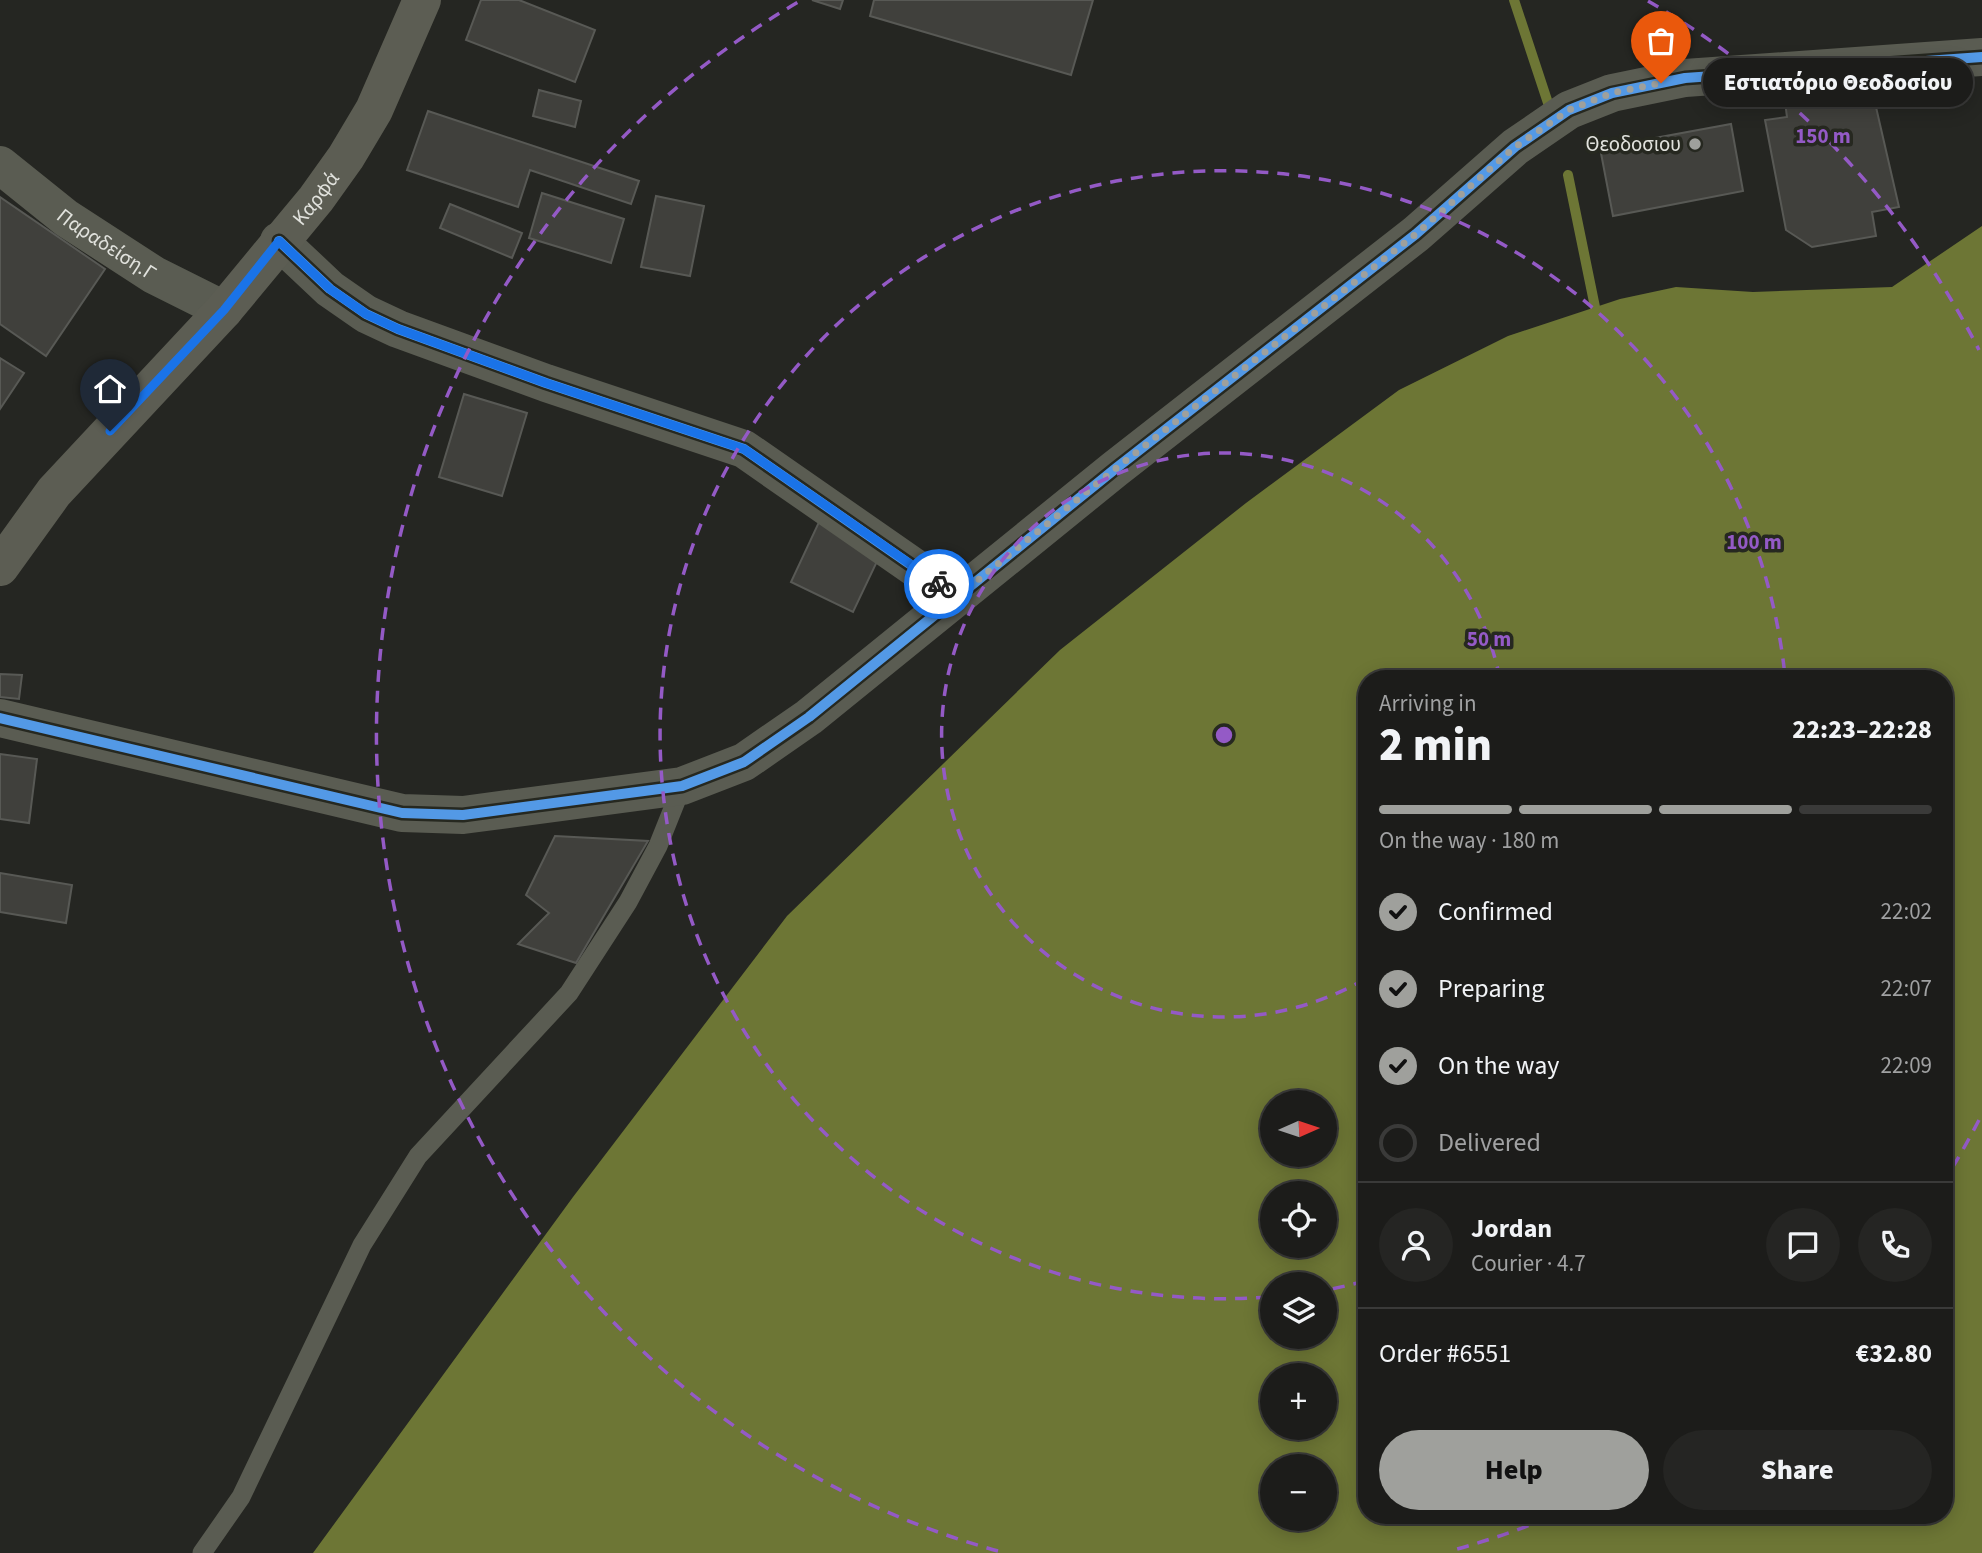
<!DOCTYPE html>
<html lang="en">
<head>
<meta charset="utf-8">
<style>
	:root { --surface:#1c1c1a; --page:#252523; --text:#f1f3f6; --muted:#a0a1a2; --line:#3a3a39; --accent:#9fa09c }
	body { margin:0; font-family:"Source Sans 3",sans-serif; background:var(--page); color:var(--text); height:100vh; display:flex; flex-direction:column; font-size:26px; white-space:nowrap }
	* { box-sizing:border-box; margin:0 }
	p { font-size:23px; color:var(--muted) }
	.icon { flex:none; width:38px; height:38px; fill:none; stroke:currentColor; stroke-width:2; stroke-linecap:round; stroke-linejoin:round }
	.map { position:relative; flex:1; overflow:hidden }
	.details { position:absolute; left:1358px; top:670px; width:595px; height:854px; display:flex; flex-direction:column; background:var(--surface); border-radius:28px; box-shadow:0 4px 18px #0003,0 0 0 2px var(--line) }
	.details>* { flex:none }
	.needle { width:46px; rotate:87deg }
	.controls { position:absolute; left:1260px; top:1090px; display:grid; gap:14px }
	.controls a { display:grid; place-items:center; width:77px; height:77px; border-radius:50%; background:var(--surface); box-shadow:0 4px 18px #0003,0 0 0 2px var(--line); font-size:35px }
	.pin { position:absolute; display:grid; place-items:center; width:60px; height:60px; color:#fff; margin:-72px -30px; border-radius:50% 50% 50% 0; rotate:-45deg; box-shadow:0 0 7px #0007 }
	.pin .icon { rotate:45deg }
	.courier { position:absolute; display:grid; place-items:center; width:70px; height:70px; margin:-35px; border:5px solid #1a73e8; border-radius:50%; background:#fff; color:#222; box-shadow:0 2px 9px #0007 }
	.bubble { position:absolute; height:49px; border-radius:24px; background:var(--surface); box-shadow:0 4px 18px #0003,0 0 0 2px var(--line); font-size:23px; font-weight:800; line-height:49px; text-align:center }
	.headline em { font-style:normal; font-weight:800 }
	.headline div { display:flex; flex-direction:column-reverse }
	.headline { display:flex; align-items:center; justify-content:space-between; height:119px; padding:0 21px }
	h1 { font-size:46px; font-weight:800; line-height:52px }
	.bar { display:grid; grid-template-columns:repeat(4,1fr); gap:10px 7px; align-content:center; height:84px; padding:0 21px }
	.bar i { height:9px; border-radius:5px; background:var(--line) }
	.bar .current { background:var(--accent) }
	.bar p { grid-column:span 4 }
	.line { display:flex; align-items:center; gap:18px; padding:0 21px; border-top:2px solid var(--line) }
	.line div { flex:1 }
	.round { display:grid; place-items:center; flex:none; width:74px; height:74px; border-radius:37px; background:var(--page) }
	ol { padding:0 21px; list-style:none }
	li { display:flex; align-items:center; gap:21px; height:77px }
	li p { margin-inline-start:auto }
	li .icon { padding:7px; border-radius:50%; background:var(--accent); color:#111; stroke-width:4 }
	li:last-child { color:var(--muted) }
	li i { width:38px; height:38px; border:4px solid var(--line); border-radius:50% }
	.cta { display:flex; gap:14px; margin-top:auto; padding:14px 21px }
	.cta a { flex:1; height:80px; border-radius:42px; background:var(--accent); color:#111; font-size:28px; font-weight:800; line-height:80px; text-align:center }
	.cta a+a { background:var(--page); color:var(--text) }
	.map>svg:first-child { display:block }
	.water { fill:#6d7635; fill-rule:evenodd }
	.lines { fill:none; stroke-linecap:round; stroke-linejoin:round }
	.stream { stroke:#6d7635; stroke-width:10 }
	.building { fill:#40403c; stroke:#585955; stroke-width:2 }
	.service { stroke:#5a5c52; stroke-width:19 }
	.minor { stroke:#5a5c52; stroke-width:38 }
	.secondary { stroke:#5c5d53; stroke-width:38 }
	.cycleway-casing { stroke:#262820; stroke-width:15 }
	.cycleway { stroke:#5399e6; stroke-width:10 }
	.done { stroke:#9fa09c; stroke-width:7; stroke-dasharray:0 12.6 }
	.route { stroke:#1a73e8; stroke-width:9 }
	.ring { fill:none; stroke:#945ac6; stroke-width:3.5; stroke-dasharray:12 9 }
	.poi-dot { fill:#9fa09c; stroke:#262820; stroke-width:2.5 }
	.labels { text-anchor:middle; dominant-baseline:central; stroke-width:7; stroke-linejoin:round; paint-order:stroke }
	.poi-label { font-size:21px; fill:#e1e2dd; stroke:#262820; text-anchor:end }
	.street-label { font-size:21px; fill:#e1e2dd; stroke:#262820 }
	.centre { fill:#945ac6; stroke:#262820; stroke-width:3.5 }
	.ring-label { font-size:21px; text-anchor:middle; font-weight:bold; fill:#945ac6; stroke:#262820; stroke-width:7; stroke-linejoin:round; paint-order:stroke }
</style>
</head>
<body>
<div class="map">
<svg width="1982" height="1553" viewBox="0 0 1982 1553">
	<rect width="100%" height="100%" fill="#252622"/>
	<!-- water -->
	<path class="water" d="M1982 226V1553H313L573 1197 787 916 1060 650 1246 503 1399 390 1508 336 1620 299 1676 287 1753 292 1892 287ZM1367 679H1944V1516H1367ZM1272 1102H1325V1155H1272ZM1272 1194H1325V1246H1272ZM1272 1284H1325V1337H1272ZM1272 1376H1325V1428H1272ZM1272 1466H1325V1519H1272Z"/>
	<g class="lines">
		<!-- stream -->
		<g class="stream">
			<path d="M1514 0 1548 103"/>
			<path d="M1568 175 1595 307"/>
		</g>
	</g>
	<!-- building -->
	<g class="building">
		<path d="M481 0H519L595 30 575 82 466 40Z"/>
		<path d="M812 0H843L840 9Z"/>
		<path d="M874 0H1093L1071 75 870 16Z"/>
		<path d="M539 90 581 101 575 127 533 116Z"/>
		<path d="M1873 94 1899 207 1872 212 1876 236 1812 247 1786 230 1765 120 1787 117 1785 102Z"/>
		<path d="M428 111 639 181 631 204 530 170 518 207 407 170Z"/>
		<path d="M1731 124 1743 191 1613 216 1600 148Z"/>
		<path d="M542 193 624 219 611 263 529 238Z"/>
		<path d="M656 196 704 206 690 276 641 267Z"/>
		<path d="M0 197 105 269 46 356 0 324Z"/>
		<path d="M450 204 522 233 512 258 440 228Z"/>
		<path d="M0 358 24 373 0 409Z"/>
		<path d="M464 394 527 413 502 496 439 477Z"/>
		<path d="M819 522 881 553 853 612 791 582Z"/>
		<path d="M0 674 22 675 19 699 0 697Z"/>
		<path d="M0 754 37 759 29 823 0 819Z"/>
		<path d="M555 836 648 841 576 963 518 944 549 913 526 895Z"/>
		<path d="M0 873 72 885 66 923 0 912Z"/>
	</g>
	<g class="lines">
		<!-- service -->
		<path class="service" d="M202 1553 241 1497 362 1245 418 1156 569 993 628 902 658 846 682 786"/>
		<!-- minor -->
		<g class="minor">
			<path id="s1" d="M0 165 66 218 154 275 224 310"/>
			<path d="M279 241 330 289 366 314 398 329 546 383 744 449 957 597 1115 469 1416 234 1515 147 1569 110 1612 93 1685 78 1982 57"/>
			<path d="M0 718 402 813 463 815 682 786 744 762 809 717 957 597"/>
		</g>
		<!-- secondary -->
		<path class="secondary" id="s2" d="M0 567 54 492 224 310 316 199 346 157 374 110 422 0"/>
		<!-- cycleway casing -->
		<g class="cycleway-casing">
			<g id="cycleway">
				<path d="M279 241 330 289 366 314 398 329 546 383 744 449 957 597 1115 469 1416 234 1515 147 1569 110 1612 93 1685 78 1982 57"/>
				<path d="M0 718 402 813 463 815 682 786 744 762 809 717 957 597"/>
			</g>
		</g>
		<!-- cycleway -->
		<use href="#cycleway" class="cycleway"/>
	</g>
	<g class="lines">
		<!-- done -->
		<path class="done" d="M939 584 957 597 1115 469 1416 234 1515 147 1569 110 1612 93 1661 83"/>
		<!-- route -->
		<path class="route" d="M110 431 224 310 279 241 330 289 366 314 398 329 546 383 744 449 939 584"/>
	</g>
	<!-- distance rings -->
	<g class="ring">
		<path d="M1365 979A282 282 0 1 1 1500 679"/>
		<path d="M1365 1281A564 564 0 0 1 1327 1290M1268 1297A564 564 0 1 1 1785 676"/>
		<path d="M1979 1120A847 847 0 0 1 1946 1178M1548 1518A847 847 0 0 1 1450 1551M998 1551A847 847 0 0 1 800 1M1648 1A847 847 0 0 1 1979 350"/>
	</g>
	<!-- markers -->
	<circle class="poi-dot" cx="1695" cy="144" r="7"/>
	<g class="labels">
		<!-- poi labels -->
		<g class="poi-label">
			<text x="1681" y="144">Θεοδοσιου</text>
		</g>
		<!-- street labels -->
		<g class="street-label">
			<text stroke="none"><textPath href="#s2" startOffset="486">Καρφά</textPath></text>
			<text stroke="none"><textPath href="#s1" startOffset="133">Παραδείση.Γ</textPath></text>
		</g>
	</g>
	<circle cx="1224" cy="735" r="10" class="centre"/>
	<g class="ring-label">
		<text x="1823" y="143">150 m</text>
		<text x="1754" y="549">100 m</text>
		<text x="1489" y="646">50 m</text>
	</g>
</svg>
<div class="controls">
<a><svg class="needle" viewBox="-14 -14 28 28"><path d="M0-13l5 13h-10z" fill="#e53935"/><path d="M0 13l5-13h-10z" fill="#a0a1a2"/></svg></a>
<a><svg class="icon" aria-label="locate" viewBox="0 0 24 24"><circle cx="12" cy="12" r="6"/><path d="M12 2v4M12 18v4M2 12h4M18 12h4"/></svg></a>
<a><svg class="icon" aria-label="layers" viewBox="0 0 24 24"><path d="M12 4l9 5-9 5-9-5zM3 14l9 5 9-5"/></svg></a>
<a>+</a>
<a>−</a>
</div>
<div class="pin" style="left:1661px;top:83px;background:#ea580c"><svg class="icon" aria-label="bag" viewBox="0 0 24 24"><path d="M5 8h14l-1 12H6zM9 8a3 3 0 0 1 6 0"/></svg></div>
<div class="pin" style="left:110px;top:431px;background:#1f2937"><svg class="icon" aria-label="home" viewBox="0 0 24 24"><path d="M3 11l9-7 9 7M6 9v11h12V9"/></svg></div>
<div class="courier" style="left:939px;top:584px"><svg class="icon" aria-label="bike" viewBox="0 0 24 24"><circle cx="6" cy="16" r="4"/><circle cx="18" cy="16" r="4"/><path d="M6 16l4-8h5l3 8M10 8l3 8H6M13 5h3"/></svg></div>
<div class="bubble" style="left:1703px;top:58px;width:270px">Εστιατόριο Θεοδοσίου</div>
<section class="details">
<div class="headline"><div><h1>2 min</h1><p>Arriving in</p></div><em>22:23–22:28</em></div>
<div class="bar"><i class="current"></i><i class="current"></i><i class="current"></i><i></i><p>On the way · 180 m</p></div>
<ol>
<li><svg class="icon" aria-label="check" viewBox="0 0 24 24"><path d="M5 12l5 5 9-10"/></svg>Confirmed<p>22:02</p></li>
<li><svg class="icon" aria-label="check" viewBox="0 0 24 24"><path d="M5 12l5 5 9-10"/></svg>Preparing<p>22:07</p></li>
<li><svg class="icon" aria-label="check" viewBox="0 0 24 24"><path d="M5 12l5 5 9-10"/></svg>On the way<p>22:09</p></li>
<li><i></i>Delivered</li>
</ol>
<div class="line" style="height:126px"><a class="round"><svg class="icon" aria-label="person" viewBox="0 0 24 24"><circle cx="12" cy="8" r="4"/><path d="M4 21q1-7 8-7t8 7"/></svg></a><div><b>Jordan</b><p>Courier · 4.7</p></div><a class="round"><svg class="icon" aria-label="chat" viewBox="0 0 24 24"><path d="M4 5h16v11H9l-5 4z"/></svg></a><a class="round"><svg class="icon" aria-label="phone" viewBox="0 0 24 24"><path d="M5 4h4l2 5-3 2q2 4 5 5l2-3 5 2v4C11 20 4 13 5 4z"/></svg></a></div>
<div class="line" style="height:91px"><div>Order #6551</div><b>€32.80</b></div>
<div class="cta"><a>Help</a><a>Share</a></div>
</section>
</div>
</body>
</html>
